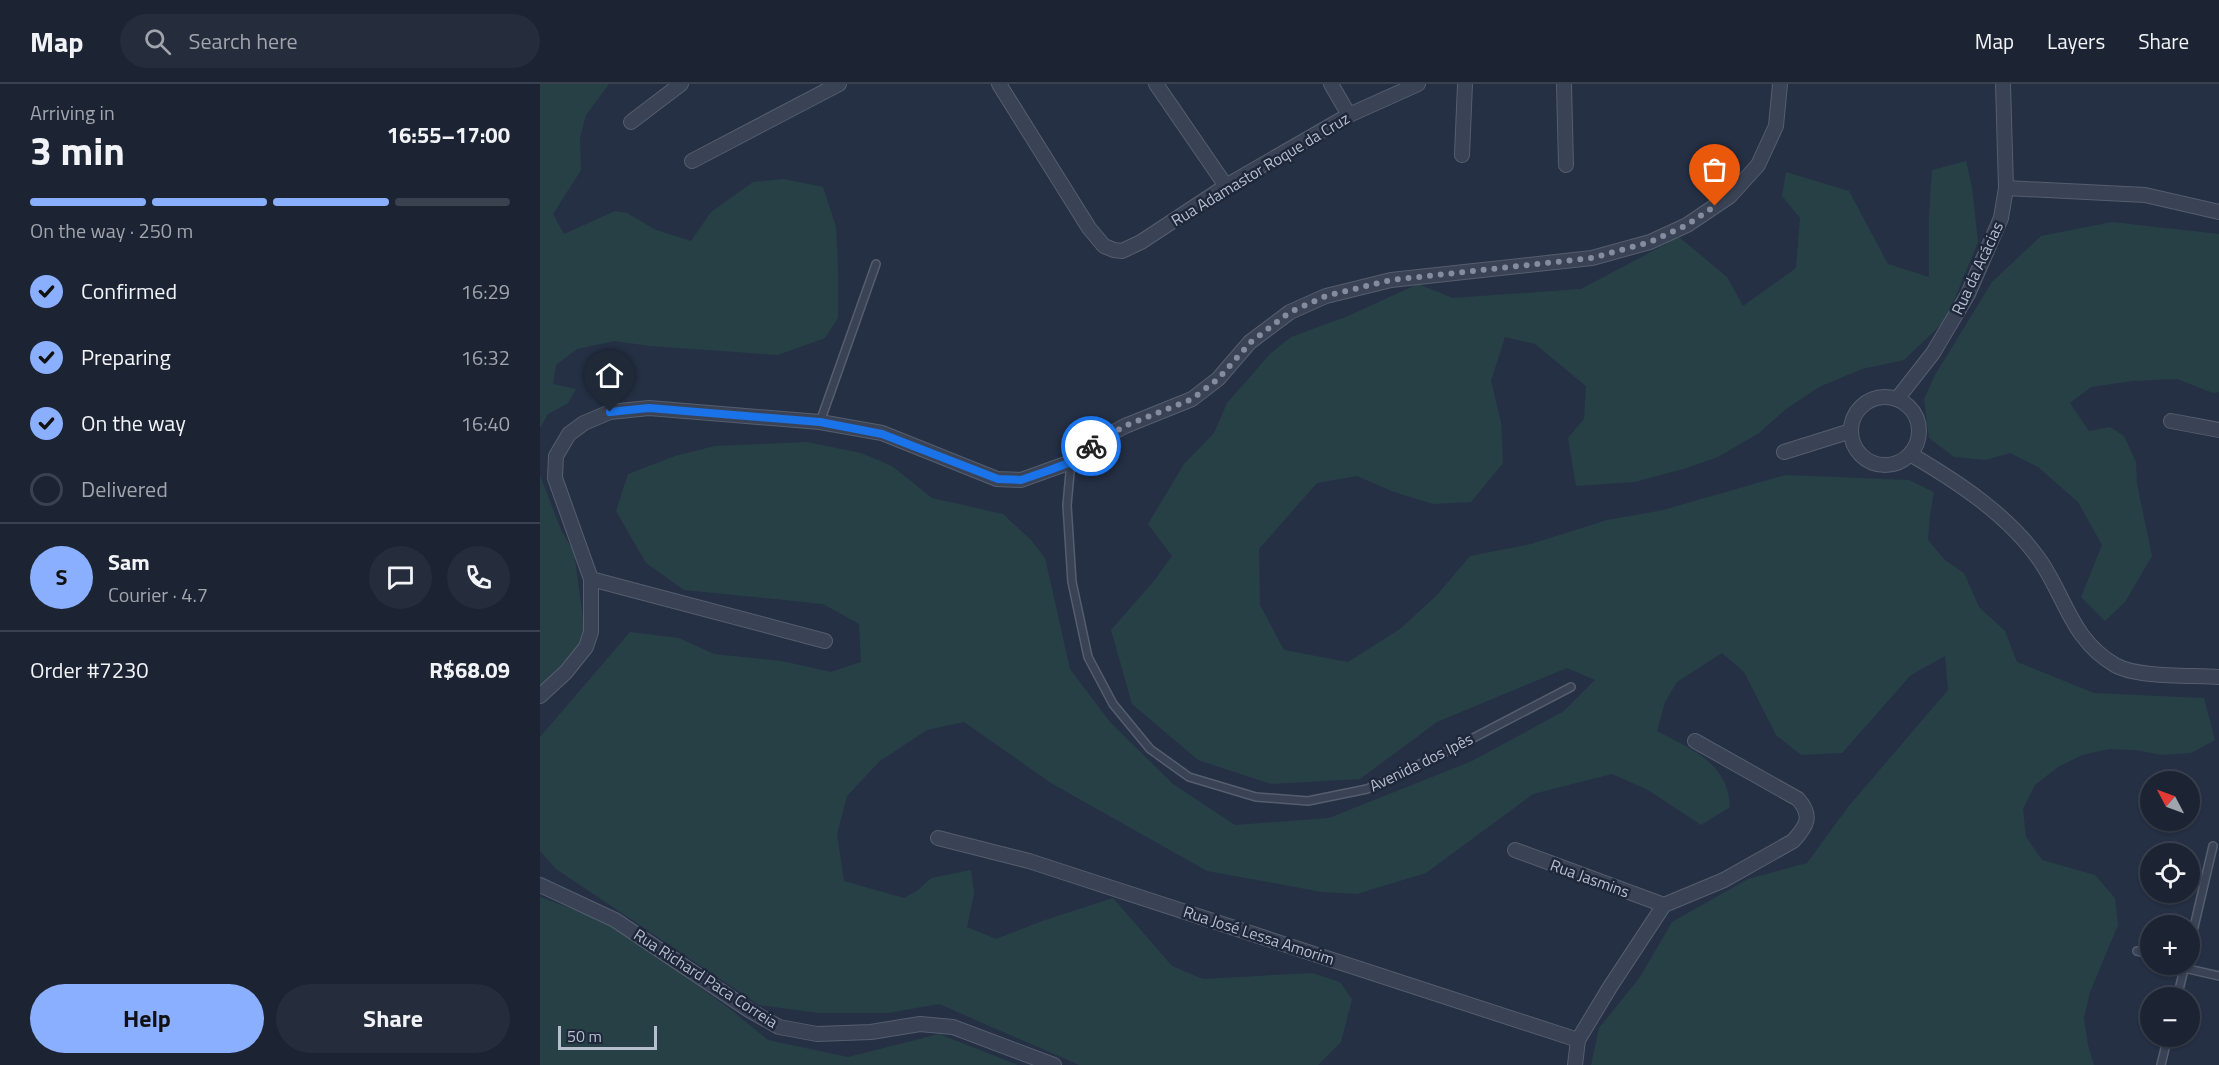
<!DOCTYPE html>
<html lang="en">
<head>
<meta charset="utf-8">
<style>
	:root { --surface:#1c2434; --page:#252c3c; --text:#f1f3f6; --muted:#a0a4ac; --line:#3a414f; --accent:#8bafff }
	body { margin:0; font-family:"Titillium Web",sans-serif; background:var(--page); color:var(--text); height:100vh; display:flex; flex-direction:column; font-size:22px; white-space:nowrap }
	* { box-sizing:border-box; margin:0 }
	p { font-size:20px; color:var(--muted) }
	.icon { flex:none; width:33px; height:33px; fill:none; stroke:currentColor; stroke-width:2; stroke-linecap:round; stroke-linejoin:round }
	.map { position:relative; flex:1; overflow:hidden }
	.panel { display:flex; flex-direction:column; background:var(--surface); width:540px }
	.panel>* { flex:none }
	.needle { width:39px; rotate:311deg }
	.controls { position:absolute; left:1600px; top:687px; display:grid; gap:12px }
	.controls a { display:grid; place-items:center; width:60px; height:60px; border-radius:50%; background:var(--surface); box-shadow:0 2px 4px #0004,0 0 0 2px var(--line); font-size:30px }
	.scale { position:absolute; left:18px; bottom:15px; width:99px; box-sizing:border-box; padding-left:6px; border:3px solid #b7bece; border-top:0; font-size:16px; line-height:21px; white-space:nowrap; color:#b7bece; -webkit-text-stroke:4px #1e283a; paint-order:stroke }
	.pin { position:absolute; display:grid; place-items:center; width:51px; height:51px; color:#fff; margin:-62px -26px; border-radius:50% 50% 50% 0; rotate:-45deg; box-shadow:0 0 6px #0007 }
	.pin .icon { rotate:45deg }
	.courier { position:absolute; display:grid; place-items:center; width:60px; height:60px; margin:-30px; border:4px solid #1a73e8; border-radius:50%; background:#fff; color:#222; box-shadow:0 2px 8px #0007 }
	.summary em { font-style:normal; font-weight:700 }
	.summary div { display:flex; flex-direction:column-reverse }
	.summary { display:flex; align-items:center; justify-content:space-between; height:102px; padding:0 30px }
	h1 { font-size:39px; font-weight:700; line-height:45px }
	.bar { display:grid; grid-template-columns:repeat(4,1fr); gap:9px 6px; align-content:center; height:72px; padding:0 30px }
	.bar i { height:8px; border-radius:4px; background:var(--line) }
	.bar .on { background:var(--accent) }
	.bar p { grid-column:span 4 }
	.line { display:flex; align-items:center; gap:15px; padding:0 30px; border-top:2px solid var(--line) }
	.line div { flex:1 }
	.round { display:grid; place-items:center; flex:none; width:63px; height:63px; border-radius:32px; background:var(--page) }
	ol { padding:0 30px; list-style:none }
	li { display:flex; align-items:center; gap:18px; height:66px }
	li p { margin-inline-start:auto }
	li .icon { padding:6px; border-radius:50%; background:var(--accent); color:#111; stroke-width:4 }
	li:last-child { color:var(--muted) }
	li i { width:33px; height:33px; border:3px solid var(--line); border-radius:50% }
	.button { display:flex; gap:12px; margin-top:auto; padding:12px 30px }
	.button a { flex:1; height:69px; border-radius:36px; background:var(--accent); color:#111; font-size:24px; font-weight:700; line-height:69px; text-align:center }
	.button a+a { background:var(--page); color:var(--text) }
	header { display:flex; align-items:center; gap:36px; box-sizing:border-box; height:84px; padding:0 30px; background:var(--surface); border-bottom:2px solid var(--line) }
	header strong { font-size:28px }
	nav { display:flex; gap:33px; margin-inline-start:auto; font-size:21px }
	.search { width:420px; height:54px; background:var(--page); display:flex; align-items:center; gap:15px; box-sizing:border-box; padding:0 21px; border-radius:33px; color:var(--muted); font-size:22px }
	main { display:flex; flex:1; min-height:0 }
	.map>svg:first-child { display:block }
	.green { fill:#274046 }
	.lines { fill:none; stroke-linecap:round; stroke-linejoin:round }
	.lane-casing { stroke:#555e6f; stroke-width:10 }
	.street-casing { stroke:#555e6f; stroke-width:16 }
	.lane { stroke:#3a4355; stroke-width:7 }
	.street { stroke:#3a4355; stroke-width:14 }
	.done { stroke:#848c9e; stroke-width:6; stroke-dasharray:0 10.8 }
	.route { stroke:#1a73e8; stroke-width:8 }
	.labels { text-anchor:middle; dominant-baseline:central; stroke-width:5; stroke-linejoin:round; paint-order:stroke }
	.street-label { font-size:16px; fill:#b7bece; stroke:#1e283a }
</style>
</head>
<body>
<header>
<strong>Map</strong>
<div class="search"><svg class="icon" aria-label="search" viewBox="0 0 24 24"><circle cx="10" cy="10" r="6"/><path d="M15 15l6 6"/></svg>Search here</div>
<nav><a>Map</a><a>Layers</a><a>Share</a></nav>
</header>
<main>
<section class="panel">
<div class="summary"><div><h1>3 min</h1><p>Arriving in</p></div><em>16:55–17:00</em></div>
<div class="bar"><i class="on"></i><i class="on"></i><i class="on"></i><i></i><p>On the way · 250 m</p></div>
<ol>
<li><svg class="icon" aria-label="check" viewBox="0 0 24 24"><path d="M5 12l5 5 9-10"/></svg>Confirmed<p>16:29</p></li>
<li><svg class="icon" aria-label="check" viewBox="0 0 24 24"><path d="M5 12l5 5 9-10"/></svg>Preparing<p>16:32</p></li>
<li><svg class="icon" aria-label="check" viewBox="0 0 24 24"><path d="M5 12l5 5 9-10"/></svg>On the way<p>16:40</p></li>
<li><i></i>Delivered</li>
</ol>
<div class="line" style="height:108px"><b class="round" style="background:var(--accent);color:#111">S</b><div><b>Sam</b><p>Courier · 4.7</p></div><a class="round"><svg class="icon" aria-label="chat" viewBox="0 0 24 24"><path d="M4 5h16v11H9l-5 4z"/></svg></a><a class="round"><svg class="icon" aria-label="phone" viewBox="0 0 24 24"><path d="M5 4h4l2 5-3 2q2 4 5 5l2-3 5 2v4C11 20 4 13 5 4z"/></svg></a></div>
<div class="line" style="height:78px"><div>Order #7230</div><b>R$68.09</b></div>
<div class="button"><a>Help</a><a>Share</a></div>
</section>
<div class="map">
<svg width="1679" height="981" viewBox="0 0 1679 981">
	<rect width="100%" height="100%" fill="#253045"/>
	<!-- green -->
	<g class="green">
		<path d="M0 0H69L46 31 40 54 41 86 13 130 24 150 75 127 87 129 116 146 151 157 171 128 213 98 244 95 283 103 296 143 298 183V234L285 254 238 271 110 262 74 257 37 265 16 281 13 300 36 305 28 319 8 330 0 344Z"/>
		<path d="M1426 77 1432 103 1438 158 1406 236 1364 276 1322 285 1279 303 1246 325 1219 349 1178 373 1143 385 1095 398 1036 402 1028 354 1044 335 1046 302 995 260 965 253 951 297 961 338 963 379 931 418 893 420 854 408 817 392 777 399 719 465 720 521 744 566 808 578 860 545 897 511 930 472 991 460 1067 436 1123 426 1245 391 1369 396 1394 408 1390 431 1388 456 1405 476 1424 489 1439 523 1465 547 1477 578 1554 609 1664 614 1675 656 1651 669 1622 671 1596 666 1569 665 1542 671 1518 683 1495 701 1483 725 1486 753 1502 776 1555 791 1575 814 1578 841 1550 908 1544 934 1548 961 1554 981H1051L1059 944 1100 893 1132 838 1208 795 1267 779 1308 723 1408 606 1405 572 1371 591 1302 669 1261 671 1236 651 1204 588 1182 569 1137 598 1125 618 1117 647C1152 666 1188 678 1190 723L1161 741 1108 706 1072 690 993 710 886 789 817 810 782 808 667 787 511 699 424 638 387 646 340 677 307 712 297 750 304 797 364 814 377 807 391 794 431 786 434 810 427 843 456 855 502 837 573 814 632 882 663 895 772 889 800 898 812 915 801 958 778 981H539L399 920 348 929H279L219 921 16 785 0 767V653L90 548 139 554 174 570 242 577 291 588 321 578 319 540 283 520 144 506 106 479 76 427 88 390 135 372 175 362 267 358 321 369 352 382 392 414 463 430 491 456 505 474 530 585 570 638 633 700 695 741 789 734 932 677 1024 627 1055 596 1027 584 897 638 820 695 731 700 658 676 592 620 571 546 614 497 632 472 608 440 644 380 674 349 687 319 731 269 751 253 808 232 878 200 913 214 1041 205 1139 153 1187 193 1203 222 1256 184 1260 134 1242 112 1246 88 1309 107 1348 180 1389 193V130L1392 86Z"/>
		<path d="M1572 138 1679 150V308L1673 309 1637 295 1592 297 1551 303 1530 319 1549 347 1570 343 1584 352 1596 378 1597 400 1612 472 1585 518 1565 537 1541 513 1562 461 1538 418 1498 383 1470 369 1446 376 1414 373 1389 354 1384 315 1395 291 1452 198 1501 152Z"/>
		<path d="M0 391 21 446 34 468 46 557 6 600 0 602Z"/>
		<path d="M0 813 70 839 190 925 228 956 308 973 399 950 478 981H0Z"/>
	</g>
	<g class="lines">
		<!-- lane casing -->
		<g class="lane-casing">
			<g id="lane">
				<path d="M280 338 336 180"/>
				<path d="M531 378 527 421 532 498 548 573 573 620 610 665 649 693 716 713 768 717 827 705 916 663 1031 603"/>
				<path d="M1650 860 1673 762"/>
				<path d="M1597 867 1611 870"/>
				<path d="M1644 884 1679 892"/>
				<path d="M1637 914 1645 881"/>
				<path d="M1621 981 1628 952"/>
			</g>
		</g>
		<!-- street casing -->
		<g class="street-casing">
			<g id="street">
				<path d="M459 0 549 144 564 162 574 166 582 167 601 158 686 102 809 31 878 0"/>
				<path d="M616 0 686 102"/>
				<path d="M791 0 809 31"/>
				<path d="M1024 0 1026 81"/>
				<path d="M91 38 141 0"/>
				<path d="M922 71 925 0"/>
				<path d="M152 77 299 0"/>
				<path d="M1466 104 1605 111 1679 128"/>
				<circle cx="1345" cy="347" r="34"/>
				<path d="M1357 315 1393 269 1428 210 1461 134 1466 104 1463 0"/>
				<path d="M1631 337 1679 346"/>
				<path d="M1244 368 1311 347"/>
				<path d="M1370 370C1418 398 1470 432 1501 478 1526 515 1532 556 1575 581 1597 594 1652 591 1679 593"/>
				<path d="M51 495 285 557"/>
				<path d="M0 612 26 588 46 563 51 548V495L15 394 16 372 29 350 44 339 70 328 109 324 280 338 342 349 457 395 481 396 531 378 561 355 585 342 652 315 678 295 710 258 750 228 786 212 851 196 1052 174 1110 158 1147 141 1190 112 1218 81 1236 42 1240 0"/>
				<path d="M398 754 489 777 1038 956"/>
				<path d="M975 766 1124 821"/>
				<path d="M0 801 75 836 209 926 239 943 277 950 331 948 380 940 413 943 514 981"/>
				<path d="M1035 981 1038 956 1070 903 1124 821 1184 796 1253 757C1267 742 1273 732 1258 715L1155 657"/>
			</g>
		</g>
		<!-- lane -->
		<use href="#lane" class="lane"/>
		<!-- street -->
		<use href="#street" class="street"/>
	</g>
	<g class="lines">
		<!-- done -->
		<path class="done" d="M551 362 585 342 652 315 678 295 711 258 750 228 786 212 851 196 1052 174 1110 158 1147 141 1175 122"/>
		<!-- route -->
		<path class="route" d="M70 328 109 324 280 338 342 350 458 395 481 396 510 386 531 378 551 362"/>
	</g>
	<g class="labels">
		<!-- street labels -->
		<g class="street-label">
			<text transform="translate(720 85) rotate(-31)">Rua Adamastor Roque da Cruz</text>
			<text transform="translate(1437 184) rotate(-65)">Rua da Acácias</text>
			<text transform="translate(881 678) rotate(-26)">Avenida dos Ipês</text>
			<text transform="translate(1050 794) rotate(20)">Rua Jasmins</text>
			<text transform="translate(719 851) rotate(18)">Rua José Lessa Amorim</text>
			<text transform="translate(166 894) rotate(33)">Rua Richard Paca Correia</text>
		</g>
	</g>
</svg>
<div class="controls">
<a><svg class="needle" viewBox="-14 -14 28 28"><path d="M0-13l5 13h-10z" fill="#e53935"/><path d="M0 13l5-13h-10z" fill="#a0a4ac"/></svg></a>
<a><svg class="icon" aria-label="locate" viewBox="0 0 24 24"><circle cx="12" cy="12" r="6"/><path d="M12 2v4M12 18v4M2 12h4M18 12h4"/></svg></a>
<a>+</a>
<a>−</a>
</div>
<div class="scale">50 m</div>
<div class="pin" style="left:1175px;top:122px;background:#ea580c"><svg class="icon" aria-label="bag" viewBox="0 0 24 24"><path d="M5 8h14l-1 12H6zM9 8a3 3 0 0 1 6 0"/></svg></div>
<div class="pin" style="left:70px;top:328px;background:#1f2937"><svg class="icon" aria-label="home" viewBox="0 0 24 24"><path d="M3 11l9-7 9 7M6 9v11h12V9"/></svg></div>
<div class="courier" style="left:551px;top:362px"><svg class="icon" aria-label="bike" viewBox="0 0 24 24"><circle cx="6" cy="16" r="4"/><circle cx="18" cy="16" r="4"/><path d="M6 16l4-8h5l3 8M10 8l3 8H6M13 5h3"/></svg></div>
</div>
</main>
</body>
</html>
